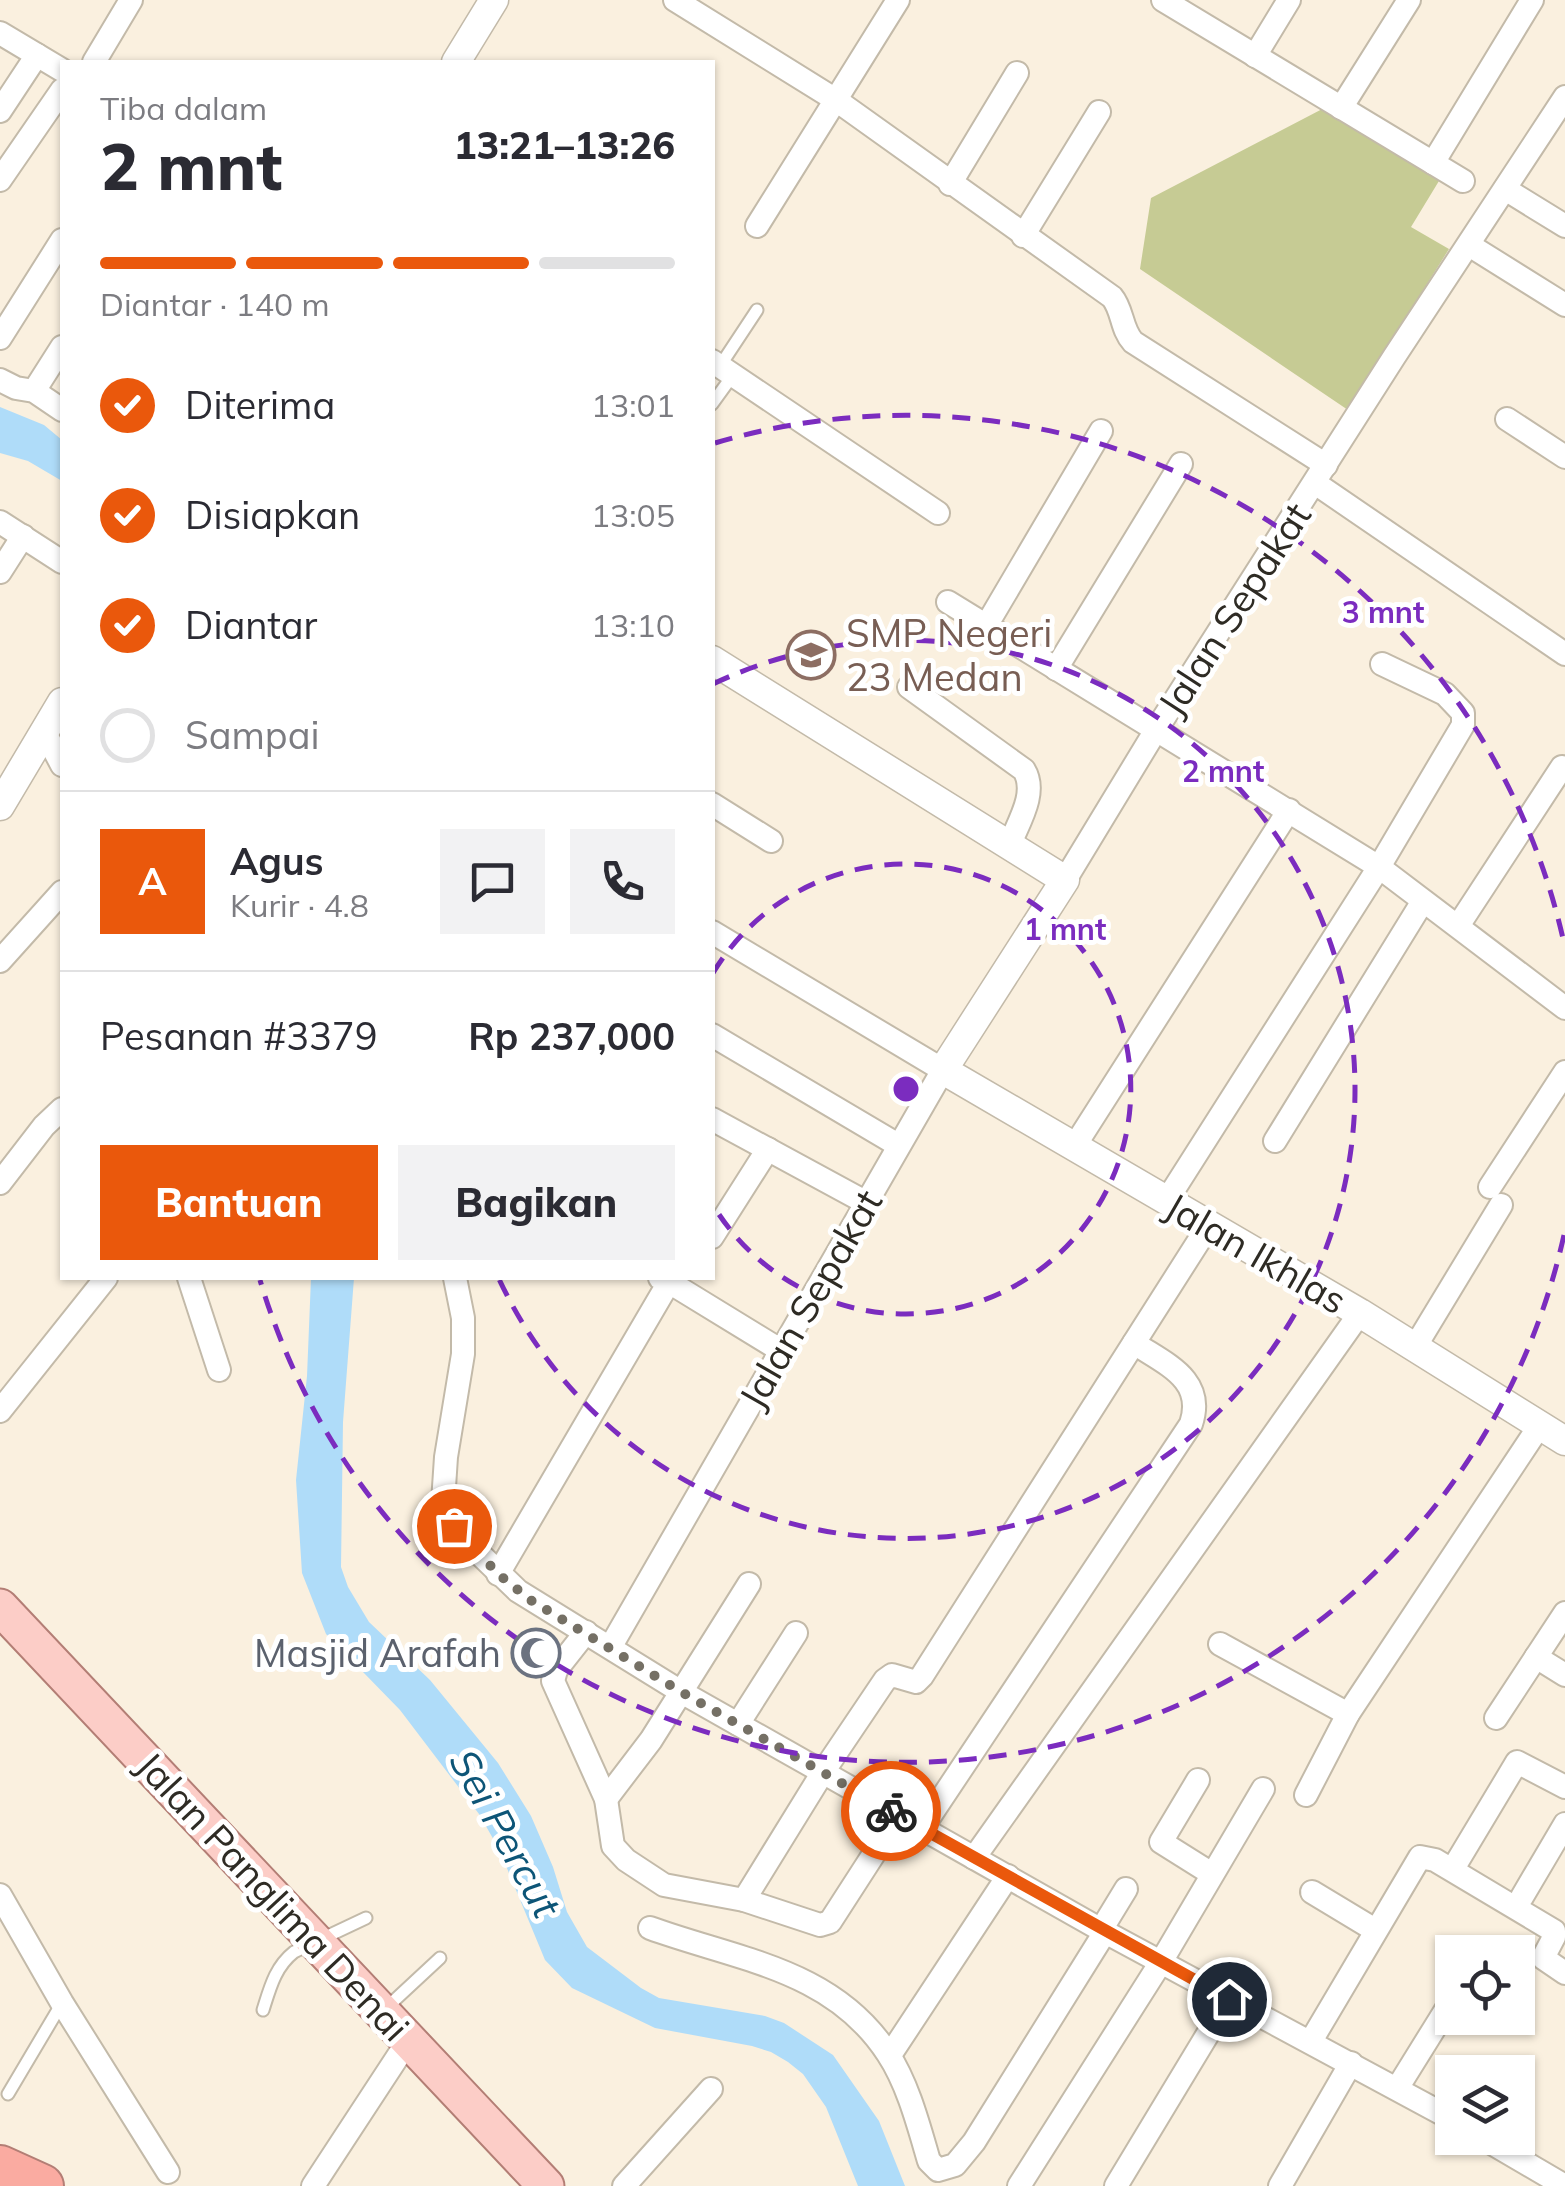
<!DOCTYPE html>
<html lang="id">
<head>
<meta charset="utf-8">
<style>
	:root { --surface:#fff; --page:#f2f2f3; --text:#2b2b33; --muted:#7c7c81; --line:#e1e1e2; --accent:#ea580c }
	body { margin:0; font-family:Mulish,sans-serif; background:var(--page); color:var(--text); height:100vh; display:flex; flex-direction:column; font-size:38px; white-space:nowrap }
	* { box-sizing:border-box; margin:0 }
	p { font-size:32px; color:var(--muted) }
	.icon { flex:none; width:55px; height:55px; fill:none; stroke:currentColor; stroke-width:2; stroke-linecap:round; stroke-linejoin:round }
	.map { position:relative; flex:1; overflow:hidden }
	.sheet { position:absolute; left:60px; top:60px; width:655px; height:1220px; display:flex; flex-direction:column; background:var(--surface); border-radius:0px; box-shadow:0 2px 8px #0004 }
	.sheet>* { flex:none }
	.buttons { position:absolute; left:1435px; top:1935px; display:grid; gap:20px }
	.buttons a { display:grid; place-items:center; width:100px; height:100px; border-radius:0px; background:var(--surface); box-shadow:0 2px 8px #0004; font-size:50px }
	.pin { position:absolute; display:grid; place-items:center; width:85px; height:85px; color:#fff; margin:-42px; border:5px solid #fff; border-radius:50%; box-shadow:0 2px 10px #0007 }
	.courier { position:absolute; display:grid; place-items:center; width:100px; height:100px; margin:-50px; border:8px solid #ea580c; border-radius:50%; background:#fff; color:#222; box-shadow:0 2px 12px #0007 }
	.overview em { font-style:normal; font-weight:800 }
	.overview div { display:flex; flex-direction:column-reverse }
	.overview { display:flex; align-items:center; justify-content:space-between; height:170px; padding:0 40px }
	h1 { font-size:65px; font-weight:800; line-height:75px }
	.bar { display:grid; grid-template-columns:repeat(4,1fr); gap:15px 10px; align-content:center; height:120px; padding:0 40px }
	.bar i { height:12px; border-radius:8px; background:var(--line) }
	.bar .current { background:var(--accent) }
	.bar p { grid-column:span 4 }
	.line { display:flex; align-items:center; gap:25px; padding:0 40px; border-top:2px solid var(--line) }
	.line div { flex:1 }
	.round { display:grid; place-items:center; flex:none; width:105px; height:105px; border-radius:0px; background:var(--page) }
	ol { padding:0 40px; list-style:none }
	li { display:flex; align-items:center; gap:30px; height:110px }
	li p { margin-inline-start:auto }
	li .icon { padding:10px; border-radius:50%; background:var(--accent); color:#fff; stroke-width:4 }
	li:last-child { color:var(--muted) }
	li i { width:55px; height:55px; border:5px solid var(--line); border-radius:50% }
	.primary-button { display:flex; gap:20px; margin-top:auto; padding:20px 40px }
	.primary-button a { flex:1; height:115px; border-radius:0px; background:var(--accent); color:#fff; font-size:40px; font-weight:800; line-height:115px; text-align:center }
	.primary-button a+a { background:var(--page); color:var(--text) }
	.map>svg:first-child { display:block }
	.green { fill:#c6cb94 }
	.water { fill:#afdcf9 }
	.lines { fill:none; stroke-linecap:round; stroke-linejoin:round }
	.service-casing { stroke:#c3baa9; stroke-width:15 }
	.minor-casing { stroke:#c3baa9; stroke-width:26 }
	.tertiary-casing { stroke:#c3baa9; stroke-width:31 }
	.primary-casing { stroke:#b37e75; stroke-width:39 }
	.motorway-casing { stroke:#b37e75; stroke-width:46 }
	.service { stroke:#fff; stroke-width:11 }
	.minor { stroke:#fff; stroke-width:22 }
	.tertiary { stroke:#fff; stroke-width:28 }
	.primary { stroke:#fccdc7; stroke-width:35 }
	.motorway { stroke:#faaba1; stroke-width:42 }
	.done { stroke:#757065; stroke-width:10; stroke-dasharray:0 18 }
	.route { stroke:#ea580c; stroke-width:12 }
	.ring { fill:none; stroke:#7b2cbf; stroke-width:5; stroke-dasharray:18 12 }
	.labels { text-anchor:middle; dominant-baseline:central; stroke-width:10; stroke-linejoin:round; paint-order:stroke }
	.street-label { font-size:38px; fill:#2e2b24; stroke:#fff }
	.education-label { font-size:38px; fill:#785e54; stroke:#fff; text-anchor:start }
	.worship-label { font-size:38px; fill:#5b616d; stroke:#fff; text-anchor:end }
	.water-label { font-size:40px; font-style:italic; fill:#0d5577; stroke:#fff }
	.centre { fill:#7b2cbf; stroke:#fff; stroke-width:5 }
	.ring-label { font-size:30px; text-anchor:middle; font-weight:bold; fill:#7b2cbf; stroke:#fff; stroke-width:10; stroke-linejoin:round; paint-order:stroke }
</style>
</head>
<body>
<div class="map">
<svg width="1565" height="2186" viewBox="0 0 1565 2186">
	<rect width="100%" height="100%" fill="#faf0df"/>
	<!-- green -->
	<path class="green" d="M1328 106 1442 176 1411 227 1449 249 1348 410 1140 269 1151 198Z"/>
	<!-- water -->
	<g class="water">
		<path d="M0 407 44 425 62 440V481L28 461 0 453Z"/>
		<path d="M311 1278H354L343 1422 341 1567 348 1587 369 1622 430 1680 498 1763 531 1816 553 1867 567 1912 587 1947 641 1988 659 1998 765 2016 784 2023 833 2055 879 2121 905 2186H858L826 2107 803 2074 788 2062 771 2052 752 2046 655 2028 572 1988 545 1960 499 1849 479 1814 400 1710 326 1634 302 1573 296 1480 307 1376Z"/>
	</g>
	<g class="lines">
		<!-- service casing -->
		<g class="service-casing">
			<g id="service">
				<path d="M720 366 757 310"/>
				<path d="M712 404 733 375"/>
				<path d="M263 2010C270 1988 275 1967 294 1952L366 1918"/>
				<path d="M384 2010 440 1958"/>
				<path d="M8 2094 62 2003"/>
			</g>
		</g>
		<!-- minor casing -->
		<g class="minor-casing">
			<g id="minor">
				<path d="M675 0 836 100 1112 297C1123 310 1121 329 1133 342L1326 465"/>
				<path d="M1163 0 1463 181"/>
				<path d="M0 33 62 70"/>
				<path d="M1255 56 1289 0"/>
				<path d="M94 62 131 0"/>
				<path d="M1341 108 1409 0"/>
				<path d="M0 111 37 55"/>
				<path d="M1433 163 1532 0"/>
				<path d="M0 180 62 90"/>
				<path d="M950 184 1017 73"/>
				<path d="M1505 189 1565 226"/>
				<path d="M757 226 898 0"/>
				<path d="M1023 236 1099 112"/>
				<path d="M1469 245 1565 305"/>
				<path d="M0 338 62 240"/>
				<path d="M712 361 938 513"/>
				<path d="M0 380 16 388 34 391 62 410"/>
				<path d="M34 391 62 347"/>
				<path d="M1507 419 1565 457"/>
				<path d="M1315 483 1565 654"/>
				<path d="M0 522 62 562"/>
				<path d="M0 572 23 536"/>
				<path d="M948 602 1379 867 1565 1008"/>
				<path d="M986 626 1101 431"/>
				<path d="M1056 669 1181 464"/>
				<path d="M909 687 1024 770C1038 793 1018 823 1009 846"/>
				<path d="M44 731 62 765"/>
				<path d="M712 804 771 841"/>
				<path d="M1065 880 1156 730 1394 357 1565 97"/>
				<path d="M1458 926 1562 767"/>
				<path d="M0 961 62 892"/>
				<path d="M712 1035 898 1145"/>
				<path d="M712 1119 865 1202"/>
				<path d="M1275 1141 1423 901"/>
				<path d="M1074 1147 1289 810"/>
				<path d="M0 1183 44 1126 62 1109"/>
				<path d="M1490 1187 1565 1072"/>
				<path d="M1167 1200 1379 867 1463 725V713L1445 694 1382 664"/>
				<path d="M712 1237 768 1149"/>
				<path d="M189 1278 219 1370"/>
				<path d="M455 1278 463 1318V1354L446 1457 443 1502 464 1539 518 1591 683 1693 1105 1932 1452 2119"/>
				<path d="M669 1282 780 1350"/>
				<path d="M1415 1347 1501 1205"/>
				<path d="M0 1411 106 1278"/>
				<path d="M498 1574 669 1282 660 1278"/>
				<path d="M586 1632 556 1670 553 1681 606 1799 613 1846 626 1860 664 1885 744 1900 820 1925 830 1922 899 1815"/>
				<path d="M1220 1644 1348 1714"/>
				<path d="M611 1646 943 1070 712 932"/>
				<path d="M1536 1657 1565 1675"/>
				<path d="M1496 1718 1565 1613"/>
				<path d="M738 1724 796 1633"/>
				<path d="M1198 1780 1161 1842 1212 1874"/>
				<path d="M1306 1795 1348 1714 1540 1425"/>
				<path d="M606 1799 651 1740 749 1584"/>
				<path d="M922 1828 1191 1424C1206 1379 1165 1364 1134 1343"/>
				<path d="M974 1858 1360 1313"/>
				<path d="M1457 1862 1517 1762 1565 1787"/>
				<path d="M1312 1892 1375 1930"/>
				<path d="M0 1895 62 2003 168 2172"/>
				<path d="M1522 1897 1565 1824"/>
				<path d="M744 1900 823 1772 885 1680 892 1675 916 1682 922 1676 1209 1225"/>
				<path d="M650 1928C738 1960 833 1969 888 2054 908 2084 919 2127 929 2161L938 2170 955 2165 974 2142 1105 1932"/>
				<path d="M1101 1930 1126 1889"/>
				<path d="M1311 2041 1420 1857 1435 1860 1554 1931V1937L1543 1958 1565 1973"/>
				<path d="M890 2055 1008 1876"/>
				<path d="M1398 2087 1452 2000"/>
				<path d="M1483 2138 1565 2186"/>
				<path d="M313 2186 408 2041"/>
				<path d="M624 2186 711 2089"/>
				<path d="M1019 2186 1161 1962 1263 1789"/>
				<path d="M1116 2186 1229 1999"/>
				<path d="M1280 2186 1351 2063"/>
			</g>
		</g>
		<!-- tertiary casing -->
		<g class="tertiary-casing">
			<g id="tertiary">
				<path d="M456 62 494 0"/>
				<path d="M712 660 1065 880 943 1070 1360 1313 1565 1441"/>
				<path d="M0 806 62 702"/>
			</g>
		</g>
		<!-- primary casing -->
		<g class="primary-casing">
			<path id="primary" d="M0 1607 546 2186"/>
		</g>
		<!-- motorway casing -->
		<g class="motorway-casing">
			<path id="motorway" d="M0 2167 42 2186"/>
		</g>
		<!-- service -->
		<use href="#service" class="service"/>
		<!-- minor -->
		<use href="#minor" class="minor"/>
		<!-- tertiary -->
		<use href="#tertiary" class="tertiary"/>
		<!-- primary -->
		<use href="#primary" class="primary"/>
		<!-- motorway -->
		<use href="#motorway" class="motorway"/>
	</g>
	<g class="lines">
		<!-- done -->
		<path class="done" d="M454 1526 498 1574 532 1601 683 1693 891 1811"/>
		<!-- route -->
		<path class="route" d="M891 1811 1229 1999"/>
	</g>
	<!-- distance rings -->
	<g class="ring">
		<path d="M713 973A225 225 0 1 1 713 1205"/>
		<path d="M713 684A449 449 0 1 1 499 1279"/>
		<path d="M1564 1235A674 674 0 0 1 260 1280M715 443A674 674 0 0 1 1564 943"/>
	</g>
	<!-- icons -->
	<defs>
		<g id="school-ring" transform="scale(2.5)"><circle r="9.5" fill="#fff" stroke="#8d6e63" stroke-width="1.5"/><path d="M0-5L7-2L0 1L-7-2ZM-4 1L0 2.5L4 1V4Q0 6-4 4Z" fill="#8d6e63"/></g>
		<g id="mosque-ring" transform="scale(2.5)"><circle r="9.5" fill="#fff" stroke="#6b7280" stroke-width="1.5"/><path d="M3.5-4.9A6 6 0 1 0 3.5 4.9A5 5 0 1 1 3.5-4.9Z" fill="#6b7280"/></g>
	</defs>
	<g fill-rule="evenodd">
		<use href="#school-ring" x="811" y="655"/>
		<use href="#mosque-ring" x="536" y="1653"/>
	</g>
	<g class="labels">
		<!-- street labels -->
		<g class="street-label">
			<text transform="translate(1234 609) rotate(-57)">Jalan Sepakat</text>
			<text transform="translate(1256 1253) rotate(30)">Jalan Ikhlas</text>
			<text transform="translate(810 1299) rotate(-60)">Jalan Sepakat</text>
			<text transform="translate(273 1896) rotate(47)">Jalan Panglima Denai</text>
		</g>
		<!-- education labels -->
		<g class="education-label">
			<text x="846" y="633">SMP Negeri<tspan x="846" dy="44">23 Medan</tspan></text>
		</g>
		<!-- worship labels -->
		<g class="worship-label">
			<text x="501" y="1653">Masjid Arafah</text>
		</g>
		<!-- water labels -->
		<g class="water-label">
			<text transform="translate(506 1833) rotate(61)">Sei Percut</text>
		</g>
	</g>
	<circle cx="906" cy="1089" r="15" class="centre"/>
	<g class="ring-label">
		<text x="1383" y="623">3 mnt</text>
		<text x="1223" y="782">2 mnt</text>
		<text x="1065" y="940">1 mnt</text>
	</g>
</svg>
<div class="buttons">
<a><svg class="icon" aria-label="locate" viewBox="0 0 24 24"><circle cx="12" cy="12" r="6"/><path d="M12 2v4M12 18v4M2 12h4M18 12h4"/></svg></a>
<a><svg class="icon" aria-label="layers" viewBox="0 0 24 24"><path d="M12 4l9 5-9 5-9-5zM3 14l9 5 9-5"/></svg></a>
</div>
<div class="pin" style="left:454px;top:1526px;background:#ea580c"><svg class="icon" aria-label="bag" viewBox="0 0 24 24"><path d="M5 8h14l-1 12H6zM9 8a3 3 0 0 1 6 0"/></svg></div>
<div class="pin" style="left:1229px;top:1999px;background:#1f2937"><svg class="icon" aria-label="home" viewBox="0 0 24 24"><path d="M3 11l9-7 9 7M6 9v11h12V9"/></svg></div>
<div class="courier" style="left:891px;top:1811px"><svg class="icon" aria-label="bike" viewBox="0 0 24 24"><circle cx="6" cy="16" r="4"/><circle cx="18" cy="16" r="4"/><path d="M6 16l4-8h5l3 8M10 8l3 8H6M13 5h3"/></svg></div>
<section class="sheet">
<div class="overview"><div><h1>2 mnt</h1><p>Tiba dalam</p></div><em>13:21–13:26</em></div>
<div class="bar"><i class="current"></i><i class="current"></i><i class="current"></i><i></i><p>Diantar · 140 m</p></div>
<ol>
<li><svg class="icon" aria-label="check" viewBox="0 0 24 24"><path d="M5 12l5 5 9-10"/></svg>Diterima<p>13:01</p></li>
<li><svg class="icon" aria-label="check" viewBox="0 0 24 24"><path d="M5 12l5 5 9-10"/></svg>Disiapkan<p>13:05</p></li>
<li><svg class="icon" aria-label="check" viewBox="0 0 24 24"><path d="M5 12l5 5 9-10"/></svg>Diantar<p>13:10</p></li>
<li><i></i>Sampai</li>
</ol>
<div class="line" style="height:180px"><b class="round" style="background:var(--accent);color:#fff">A</b><div><b>Agus</b><p>Kurir · 4.8</p></div><a class="round"><svg class="icon" aria-label="chat" viewBox="0 0 24 24"><path d="M4 5h16v11H9l-5 4z"/></svg></a><a class="round"><svg class="icon" aria-label="phone" viewBox="0 0 24 24"><path d="M5 4h4l2 5-3 2q2 4 5 5l2-3 5 2v4C11 20 4 13 5 4z"/></svg></a></div>
<div class="line" style="height:130px"><div>Pesanan #3379</div><b>Rp 237,000</b></div>
<div class="primary-button"><a>Bantuan</a><a>Bagikan</a></div>
</section>
</div>
</body>
</html>
